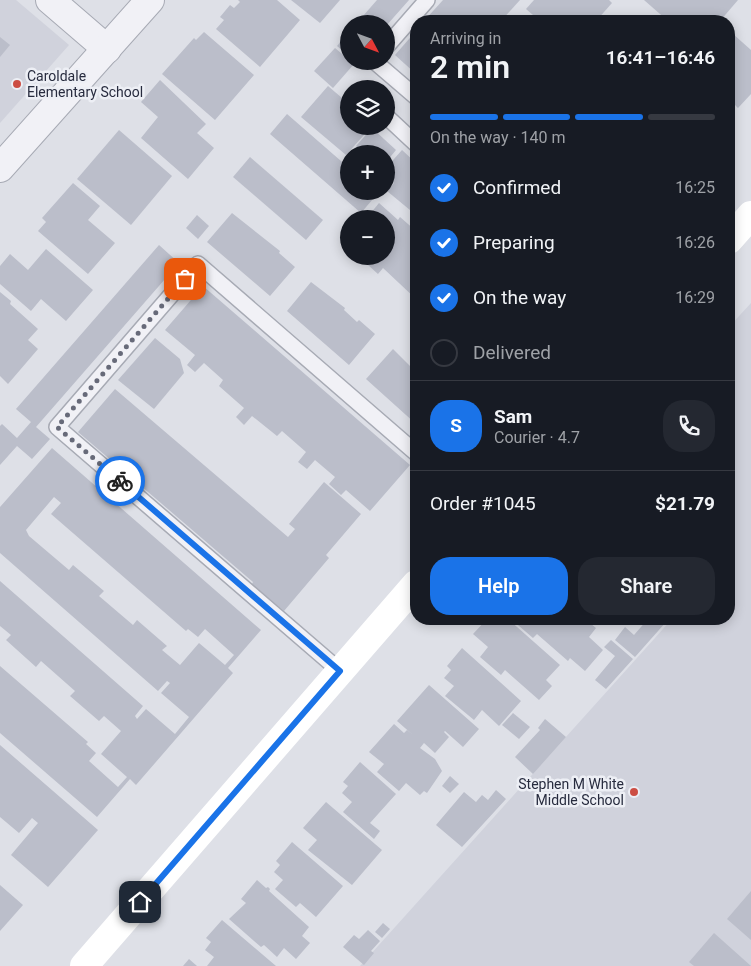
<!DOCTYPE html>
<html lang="en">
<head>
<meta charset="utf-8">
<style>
	:root { --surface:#171b24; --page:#242831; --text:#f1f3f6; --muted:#9ea1a6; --line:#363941; --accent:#1a73e8 }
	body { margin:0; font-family:Roboto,sans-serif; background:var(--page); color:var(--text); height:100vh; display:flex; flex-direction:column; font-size:19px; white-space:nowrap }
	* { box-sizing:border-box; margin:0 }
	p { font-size:16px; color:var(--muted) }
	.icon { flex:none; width:28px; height:28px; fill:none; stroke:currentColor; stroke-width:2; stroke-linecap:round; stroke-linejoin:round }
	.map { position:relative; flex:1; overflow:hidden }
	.side { position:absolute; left:410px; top:15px; width:325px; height:610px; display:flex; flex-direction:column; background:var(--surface); border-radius:20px; box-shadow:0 2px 12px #0003 }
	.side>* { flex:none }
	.needle { width:32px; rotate:131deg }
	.fabs { position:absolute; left:340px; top:15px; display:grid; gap:10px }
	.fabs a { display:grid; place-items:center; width:55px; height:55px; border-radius:50%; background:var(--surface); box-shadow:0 2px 12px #0003; font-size:25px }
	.pin { position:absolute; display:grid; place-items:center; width:42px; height:42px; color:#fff; margin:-21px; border-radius:10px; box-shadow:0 2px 8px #0006 }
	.courier { position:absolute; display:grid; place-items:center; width:50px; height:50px; margin:-25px; border:4px solid #1a73e8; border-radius:50%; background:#fff; color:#222; box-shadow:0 1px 6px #0007 }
	.headline em { font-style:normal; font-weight:600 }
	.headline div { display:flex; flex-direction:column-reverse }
	.headline { display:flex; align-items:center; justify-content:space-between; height:85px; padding:0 20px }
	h1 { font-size:32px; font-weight:600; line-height:38px }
	.bar { display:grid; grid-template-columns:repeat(4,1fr); gap:8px 5px; align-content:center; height:60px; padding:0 20px }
	.bar i { height:6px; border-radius:4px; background:var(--line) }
	.bar .on { background:var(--accent) }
	.bar p { grid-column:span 4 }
	.line { display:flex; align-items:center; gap:12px; padding:0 20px; border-top:1px solid var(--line) }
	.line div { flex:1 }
	.round { display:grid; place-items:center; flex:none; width:52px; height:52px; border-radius:20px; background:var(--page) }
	ol { padding:0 20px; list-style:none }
	li { display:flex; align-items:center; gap:15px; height:55px }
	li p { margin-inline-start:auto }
	li .icon { padding:5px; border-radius:50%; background:var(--accent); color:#fff; stroke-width:4 }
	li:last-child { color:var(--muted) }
	li i { width:28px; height:28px; border:2px solid var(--line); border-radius:50% }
	.cta { display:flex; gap:10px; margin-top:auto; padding:10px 20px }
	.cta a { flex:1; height:58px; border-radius:20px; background:var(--accent); color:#fff; font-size:20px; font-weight:600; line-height:58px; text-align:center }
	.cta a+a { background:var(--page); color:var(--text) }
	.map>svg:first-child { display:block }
	.built { fill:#d0d2dc }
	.building { fill:#bbbeca; fill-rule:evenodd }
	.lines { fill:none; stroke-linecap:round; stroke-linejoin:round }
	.service-casing { stroke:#a7aab4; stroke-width:18 }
	.minor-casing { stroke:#a7aab4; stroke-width:30 }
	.service { stroke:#f1f1f6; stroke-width:15 }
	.minor { stroke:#f1f1f6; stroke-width:28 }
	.secondary { stroke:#fff; stroke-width:28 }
	.done { stroke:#676a79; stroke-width:5; stroke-dasharray:0 9 }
	.route { stroke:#1a73e8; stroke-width:6 }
	.poi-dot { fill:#cc4d43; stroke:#edeff5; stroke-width:2 }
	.labels { text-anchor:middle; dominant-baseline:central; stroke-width:5; stroke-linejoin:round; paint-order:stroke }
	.poi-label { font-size:14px; fill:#272b3e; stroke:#edeff5; text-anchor:start }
</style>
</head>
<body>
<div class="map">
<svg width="751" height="966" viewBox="0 0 751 966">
	<rect width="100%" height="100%" fill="#dee0e7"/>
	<!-- built -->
	<g class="built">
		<path d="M0 0H16L69 45 0 123Z"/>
		<path d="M751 303V966H360L672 619H729V327Z"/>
	</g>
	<!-- building -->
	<g class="building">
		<path d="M238 0H277L300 20 260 67 216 29 224 20 220 17 230 5 234 8 240 2Z"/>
		<path d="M291 0H340L320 23Z"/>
		<path d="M377 0H409L386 26V24H356Z"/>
		<path d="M443 0H520L501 21H424Z"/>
		<path d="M534 0H609L612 3 596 21H540L526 9Z"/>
		<path d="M644 0H738L720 21H668Z"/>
		<path d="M416 31V74L395 55Z"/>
		<path d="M204 32 254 75 215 120 162 74 194 38 196 40Z"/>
		<path d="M349 32V56L337 46Z"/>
		<path d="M733 34 751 50V94L738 108 735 105 729 112V39Z"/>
		<path d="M0 37 10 45 0 57Z"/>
		<path d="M335 48 354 64 333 88 314 71Z"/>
		<path d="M160 80 206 124 197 133 214 148 188 179 141 138 158 117 141 102Z"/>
		<path d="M328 86 349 104V126H372L346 155 301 117Z"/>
		<path d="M287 114 349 168V191L378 193 361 213 270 134Z"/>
		<path d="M372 128 396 150 386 162V154H365L356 146Z"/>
		<path d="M119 130 172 176 131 225 77 179Z"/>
		<path d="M402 150 416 163V215L387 191 394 183 386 177V168Z"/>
		<path d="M250 157 323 220 306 240 233 177Z"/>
		<path d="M73 183 100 206 88 220 115 243 88 274 38 231 46 222 42 218Z"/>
		<path d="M379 203 398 220 400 217 416 231V299L383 268 378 274 358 256H386V219H366Z"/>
		<path d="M232 213 280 251 279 253 295 267 270 296 207 242Z"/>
		<path d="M197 215 209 226 198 239 186 228Z"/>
		<path d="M159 245 179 263 36 427 50 439 32 459 17 446 0 465V426L2 424 17 438 31 422 16 409Z"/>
		<path d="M46 249 93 290 66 321 41 299 31 311 0 284V266L10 254 28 270Z"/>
		<path d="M311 282 345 308 344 310 357 322 359 320 375 334 349 365 287 311Z"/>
		<path d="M203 286 410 465 370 511 346 490 341 495 329 484 335 477 315 460 307 469 298 462 306 452 282 431 277 436 252 416 244 425 236 417 244 408 219 386 223 380 204 363 195 372 187 365 195 355 165 330Z"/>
		<path d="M0 292 11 301 10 304 38 329 28 340 38 349 8 384 0 376Z"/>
		<path d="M155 338 180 359 184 373 154 409 118 380Z"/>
		<path d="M393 349 416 372V424L366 379Z"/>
		<path d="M115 389 288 537 295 529 289 524 324 482 361 514 326 555 329 558 284 611 252 584 253 582 78 432Z"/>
		<path d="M52 448 261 630 228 668 233 673 136 785 130 779 97 817 0 733V666L88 742 86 744 96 753 89 761 118 787 127 777 101 754 121 731 104 716 99 721 70 696 75 691 41 661 36 667 6 640 11 635 0 626V581L143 706 135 716 137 719 146 709 175 734 189 717 161 693 170 683 167 681 158 691 0 553V507ZM54 497 61 503 51 514 186 631 188 629 198 637 205 629 234 655 225 665 199 643 180 665 162 650 167 646 137 620 133 625 99 596 104 591 73 565 69 570 29 536 26 530Z"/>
		<path d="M487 619H508L560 665 546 680 552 686 539 700 505 670 501 675 480 657 488 647 473 634Z"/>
		<path d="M511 619H585L596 628 589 637 603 650 585 671 570 658 568 661 537 634 533 638Z"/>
		<path d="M648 619H663L666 622 635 657 615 640 625 627 634 635Z"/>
		<path d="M611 640 633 659 606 689 595 680 615 656 604 647Z"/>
		<path d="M462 648 521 701 499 726 482 710 474 720 445 696 454 686 444 678 451 670 447 666Z"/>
		<path d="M429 685 479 729 463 747 445 731 444 732 449 737 435 753 424 743 420 748 435 759 442 771 427 793 424 791 420 795 406 783 399 791 377 772 384 764 369 752 394 724 404 733 407 730 413 735 397 721Z"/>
		<path d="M513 713 530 727 519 739 502 725Z"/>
		<path d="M545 719 566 737 533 774 515 757 540 730 538 728Z"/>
		<path d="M0 745 98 830 48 887 11 855 38 823 32 818 19 833 0 817Z"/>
		<path d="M360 762 396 794 370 823 380 831 374 839 343 812 352 802 342 793 348 786 343 782Z"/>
		<path d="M450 776 459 784 450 793 442 786Z"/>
		<path d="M496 790 506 799 462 847 436 825 464 792 476 802 482 795 488 800Z"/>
		<path d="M326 802 382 850 352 885 308 850 317 840 303 828Z"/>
		<path d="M292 842 343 886 316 917 300 903 296 907 275 889 283 880 274 872 280 865 276 861Z"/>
		<path d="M257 880 266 888 268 887 270 889 269 891 309 927 302 936 310 943 296 959 284 948 277 957 264 945 261 947 229 919 246 903 241 899Z"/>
		<path d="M0 885 23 905 0 931Z"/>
		<path d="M751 891V940L727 919Z"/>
		<path d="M222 920 276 966H207L214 957 205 950 211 942 206 938Z"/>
		<path d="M383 923 390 929 382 938 375 932Z"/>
		<path d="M368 930 380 941 371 951 374 953 364 965 343 947 354 935 359 939Z"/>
		<path d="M714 933 751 966H694L689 962Z"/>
		<path d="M189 959 197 966H183Z"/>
	</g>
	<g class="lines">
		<!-- service casing -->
		<g class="service-casing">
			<g id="service">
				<path d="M386 47 427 0"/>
				<path d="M374 61 416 97"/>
				<path d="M386 116 416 144"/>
				<path d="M340 671 57 427 198 264 416 453"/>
			</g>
		</g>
		<!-- minor casing -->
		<g class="minor-casing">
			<g id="minor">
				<path d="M50 0 107 49"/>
				<path d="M0 168 150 0"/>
			</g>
		</g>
		<!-- service -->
		<use href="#service" class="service"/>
		<!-- minor -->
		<use href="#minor" class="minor"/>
		<!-- secondary -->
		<g class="secondary">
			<path d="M729 240 751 215"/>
			<path d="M84 966 416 584"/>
		</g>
	</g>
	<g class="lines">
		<!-- done -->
		<path class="done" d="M120 481 57 427 185 279"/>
		<!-- route -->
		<path class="route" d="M120 481 340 671 140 902"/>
	</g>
	<!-- markers -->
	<g class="poi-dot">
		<circle cx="17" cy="84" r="5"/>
		<circle cx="634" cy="792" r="5"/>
	</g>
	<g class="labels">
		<!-- poi labels -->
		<g class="poi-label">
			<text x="27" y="76">Caroldale<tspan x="27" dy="16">Elementary School</tspan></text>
			<text x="624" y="784" text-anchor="end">Stephen M White<tspan x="624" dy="16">Middle School</tspan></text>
		</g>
	</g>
</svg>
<div class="fabs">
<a><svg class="needle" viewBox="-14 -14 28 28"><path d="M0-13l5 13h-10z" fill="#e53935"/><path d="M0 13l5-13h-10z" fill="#9ea1a6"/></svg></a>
<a><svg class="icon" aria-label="layers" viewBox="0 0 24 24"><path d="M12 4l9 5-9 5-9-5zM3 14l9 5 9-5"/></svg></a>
<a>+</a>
<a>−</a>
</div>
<div class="pin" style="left:185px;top:279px;background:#ea580c"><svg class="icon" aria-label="bag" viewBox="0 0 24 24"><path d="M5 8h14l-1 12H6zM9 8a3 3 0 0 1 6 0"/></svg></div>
<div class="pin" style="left:140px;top:902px;background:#1f2937"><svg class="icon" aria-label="home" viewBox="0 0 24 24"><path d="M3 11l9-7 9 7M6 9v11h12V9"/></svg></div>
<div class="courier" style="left:120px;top:481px"><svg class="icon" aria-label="bike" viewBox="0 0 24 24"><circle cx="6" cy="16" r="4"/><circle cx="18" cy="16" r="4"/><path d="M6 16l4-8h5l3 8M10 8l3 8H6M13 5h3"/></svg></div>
<section class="side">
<div class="headline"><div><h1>2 min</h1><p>Arriving in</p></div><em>16:41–16:46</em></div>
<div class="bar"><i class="on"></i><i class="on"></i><i class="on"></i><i></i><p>On the way · 140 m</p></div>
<ol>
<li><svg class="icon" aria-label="check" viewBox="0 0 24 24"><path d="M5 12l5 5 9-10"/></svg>Confirmed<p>16:25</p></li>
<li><svg class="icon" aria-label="check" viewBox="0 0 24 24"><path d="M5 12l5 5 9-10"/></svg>Preparing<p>16:26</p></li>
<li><svg class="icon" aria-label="check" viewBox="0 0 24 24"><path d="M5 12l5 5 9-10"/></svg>On the way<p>16:29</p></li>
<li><i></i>Delivered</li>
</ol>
<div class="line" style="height:90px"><b class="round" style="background:var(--accent);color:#fff">S</b><div><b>Sam</b><p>Courier · 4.7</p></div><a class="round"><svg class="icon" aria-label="phone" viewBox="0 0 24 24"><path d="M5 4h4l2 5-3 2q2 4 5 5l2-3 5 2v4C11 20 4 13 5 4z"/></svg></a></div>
<div class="line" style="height:65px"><div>Order #1045</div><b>$21.79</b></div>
<div class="cta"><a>Help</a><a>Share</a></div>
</section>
</div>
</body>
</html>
